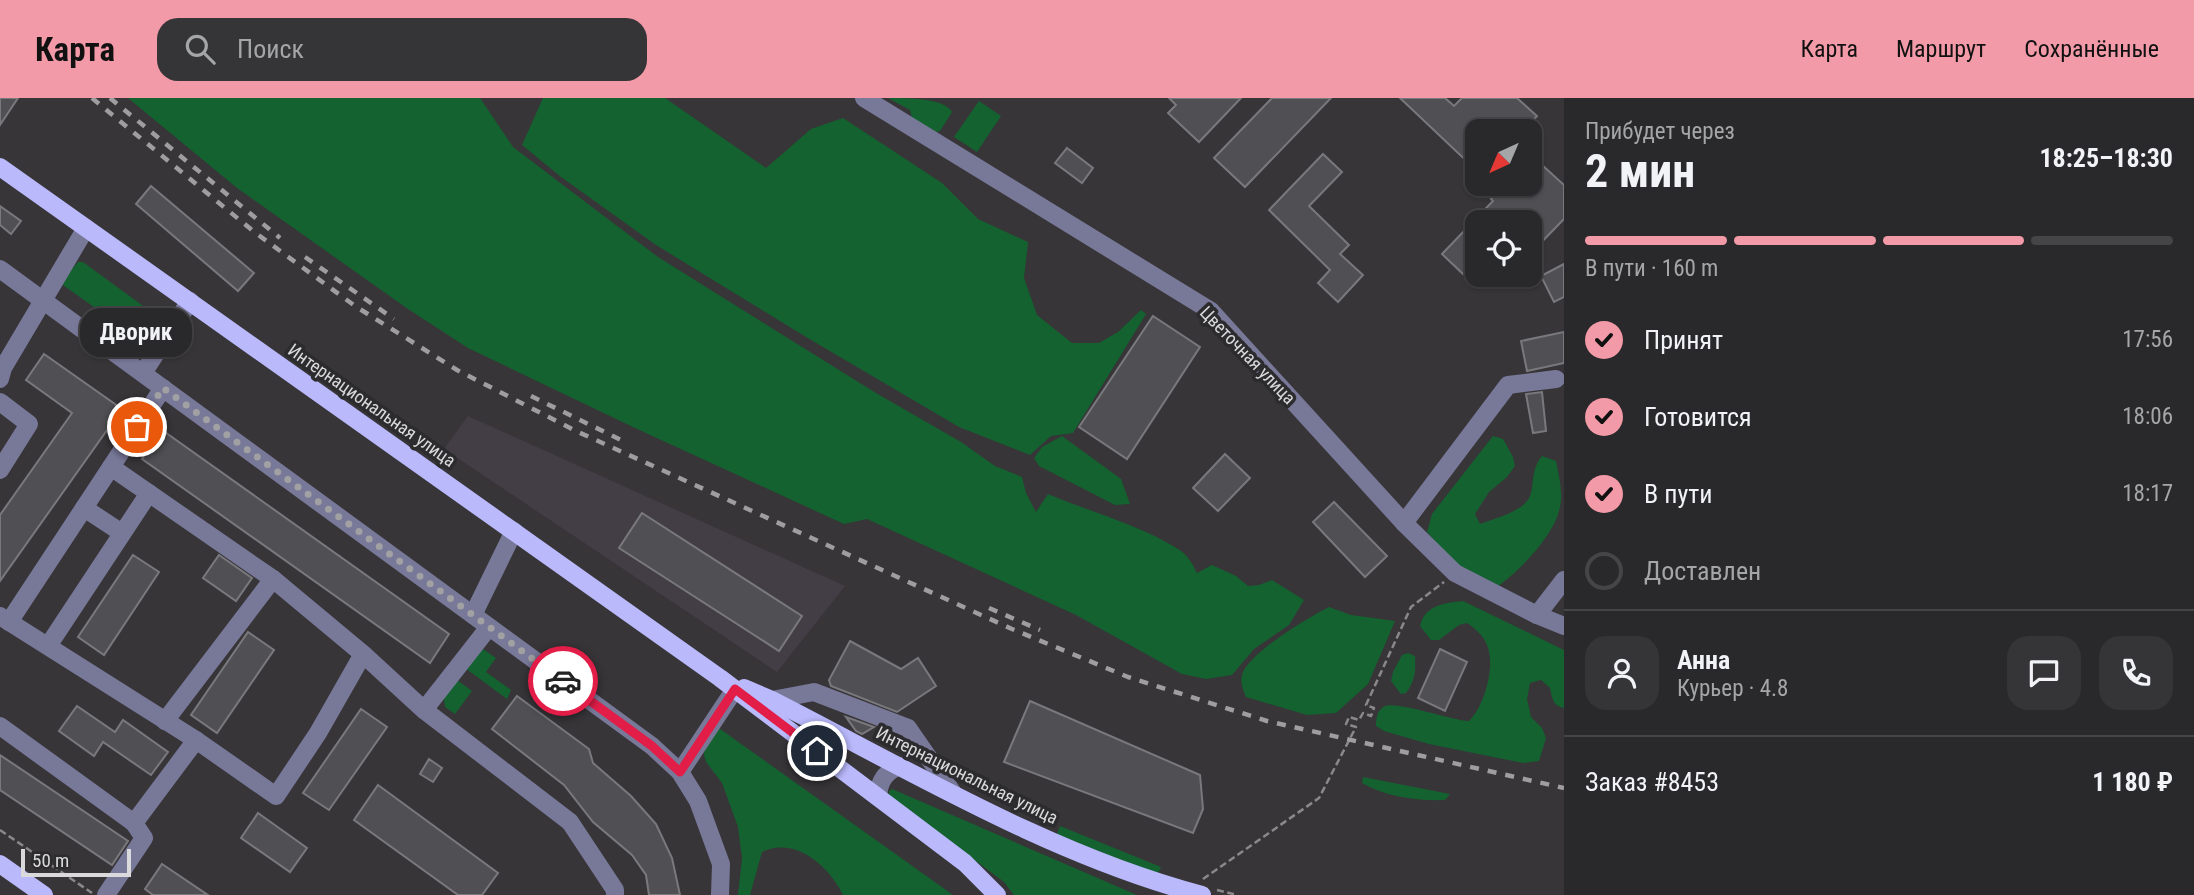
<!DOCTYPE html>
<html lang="ru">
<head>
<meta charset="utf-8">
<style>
	:root { --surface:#29282a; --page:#353436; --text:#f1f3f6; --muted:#a5a6a8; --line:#454447; --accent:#f39aa8 }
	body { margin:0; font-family:"Roboto Condensed",sans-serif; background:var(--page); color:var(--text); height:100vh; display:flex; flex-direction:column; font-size:26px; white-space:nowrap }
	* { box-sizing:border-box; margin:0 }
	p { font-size:23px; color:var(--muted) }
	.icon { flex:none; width:38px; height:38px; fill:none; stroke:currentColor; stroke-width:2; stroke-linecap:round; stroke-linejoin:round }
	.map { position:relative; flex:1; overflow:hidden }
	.side { display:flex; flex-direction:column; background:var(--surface); width:630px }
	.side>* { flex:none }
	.needle { width:46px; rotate:224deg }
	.buttons { position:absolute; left:1465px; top:21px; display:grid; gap:14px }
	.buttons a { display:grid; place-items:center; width:77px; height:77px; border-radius:14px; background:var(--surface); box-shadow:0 2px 5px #0004,0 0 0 2px var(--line); font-size:35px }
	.scale { position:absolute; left:21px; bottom:18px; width:110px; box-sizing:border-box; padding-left:7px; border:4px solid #dad9db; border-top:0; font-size:19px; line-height:24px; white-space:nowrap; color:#dad9db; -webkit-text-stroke:5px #2c2b2e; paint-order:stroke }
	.pin { position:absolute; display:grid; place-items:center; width:60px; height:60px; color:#fff; margin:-30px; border:4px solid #fff; border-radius:50%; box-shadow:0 2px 7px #0007 }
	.courier { position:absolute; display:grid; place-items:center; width:70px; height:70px; margin:-35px; border:5px solid #e11d48; border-radius:50%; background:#fff; color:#222; box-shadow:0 2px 9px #0007 }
	.bubble { position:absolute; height:49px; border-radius:21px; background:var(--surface); box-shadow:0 2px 5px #0004,0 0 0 2px var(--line); font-size:23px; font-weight:700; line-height:49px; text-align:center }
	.overview em { font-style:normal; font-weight:700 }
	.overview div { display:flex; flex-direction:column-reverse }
	.overview { display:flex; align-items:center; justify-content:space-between; height:119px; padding:0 21px }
	h1 { font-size:46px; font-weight:700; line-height:52px }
	.bar { display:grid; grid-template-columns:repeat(4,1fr); gap:10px 7px; align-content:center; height:84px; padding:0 21px }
	.bar i { height:9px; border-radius:5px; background:var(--line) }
	.bar .current { background:var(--accent) }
	.bar p { grid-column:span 4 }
	.line { display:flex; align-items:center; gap:18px; padding:0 21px; border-top:2px solid var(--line) }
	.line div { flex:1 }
	.round { display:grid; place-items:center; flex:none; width:74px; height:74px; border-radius:21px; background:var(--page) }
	ol { padding:0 21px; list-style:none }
	li { display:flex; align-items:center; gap:21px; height:77px }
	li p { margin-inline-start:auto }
	li .icon { padding:7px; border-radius:50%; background:var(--accent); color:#111; stroke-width:4 }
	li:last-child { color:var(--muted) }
	li i { width:38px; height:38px; border:4px solid var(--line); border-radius:50% }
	header { display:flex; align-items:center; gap:42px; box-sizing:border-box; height:98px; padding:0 35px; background:var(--accent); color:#111 }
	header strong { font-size:33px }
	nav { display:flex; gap:38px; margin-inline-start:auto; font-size:24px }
	.search { width:490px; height:63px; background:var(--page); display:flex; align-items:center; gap:18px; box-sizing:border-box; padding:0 24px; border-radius:21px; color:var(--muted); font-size:26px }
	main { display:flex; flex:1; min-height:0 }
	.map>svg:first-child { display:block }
	.built { fill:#433d46 }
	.green { fill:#146230 }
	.building { fill:#504f53; stroke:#79797d; stroke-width:2 }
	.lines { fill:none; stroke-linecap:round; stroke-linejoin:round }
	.path { stroke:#89888a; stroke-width:2.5; stroke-dasharray:7 3.5; stroke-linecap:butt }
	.minor { stroke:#787899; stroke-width:18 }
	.major { stroke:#b9b9fc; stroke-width:18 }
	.rail { stroke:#9f9da0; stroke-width:4.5; stroke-dasharray:9 9; stroke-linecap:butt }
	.done { stroke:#a1a0a2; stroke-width:7; stroke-dasharray:0 12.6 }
	.route { stroke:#e11d48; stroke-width:9 }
	.labels { text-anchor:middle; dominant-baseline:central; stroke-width:7; stroke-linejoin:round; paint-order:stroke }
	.street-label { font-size:18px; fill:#dad9db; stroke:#2c2b2e }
</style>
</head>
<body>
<header>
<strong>Карта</strong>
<div class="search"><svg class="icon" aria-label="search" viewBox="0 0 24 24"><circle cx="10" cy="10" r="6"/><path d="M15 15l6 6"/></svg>Поиск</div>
<nav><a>Карта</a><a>Маршрут</a><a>Сохранённые</a></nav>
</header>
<main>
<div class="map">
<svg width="1564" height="797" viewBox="0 0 1564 797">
	<rect width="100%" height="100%" fill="#373538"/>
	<!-- built -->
	<path class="built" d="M468 318 845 488 777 574 444 351Z"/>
	<!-- green -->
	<g class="green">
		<path d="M128 0H480L513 49 658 159 876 295 961 344 995 368 1022 379 1026 395 1036 414 1048 396C1088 413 1146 429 1181 453 1189 459 1193 467 1197 475L1212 467 1236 478 1248 488 1259 487 1272 482 1304 502 1289 527 1254 551 1232 577 1206 581 1182 576 1076 517 867 421 844 426 635 330 468 250 408 211 237 90Z"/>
		<path d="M543 0H665L766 70 811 31 843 20 942 85 978 121 1028 144 1024 180 1037 217 1072 245H1099L1118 234 1141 212 1146 216 1073 335 1051 338 1030 357 959 329 806 239 656 147 561 79 522 47Z"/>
		<path d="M888 0C907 0 945 0 952 14L940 33 936 34 912 20 910 12Z"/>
		<path d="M979 3 1001 18 977 54 954 39Z"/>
		<path d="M78 164H83L154 216 157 230 146 246 60 185Z"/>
		<path d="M1062 338 1121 381 1130 406 1115 407 1039 368 1034 360 1042 349Z"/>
		<path d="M1493 338 1503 341 1513 359 1515 368 1506 380 1489 394 1475 416 1480 426C1495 420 1527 413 1531 395 1534 381 1532 370 1542 358L1556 363C1559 379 1564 397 1559 413 1552 440 1519 473 1497 489L1455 466 1427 434 1432 416Z"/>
		<path d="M1463 503 1564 552V610C1553 608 1552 600 1550 590L1541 582 1530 585 1527 601 1531 619 1542 630 1546 640 1539 663 1523 665 1429 646 1384 633 1376 628C1376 620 1377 612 1385 608 1398 603 1450 622 1469 623 1484 609 1495 570 1488 550 1485 539 1476 531 1467 525L1459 527 1439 542H1431L1420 528C1425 507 1444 505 1463 503Z"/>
		<path d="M1329 509 1351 517 1395 523 1368 586 1336 615 1307 617 1246 599C1243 592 1240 584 1242 577 1247 556 1309 519 1329 509Z"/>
		<path d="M480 549 496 560 486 574 511 592 507 601 465 570Z"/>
		<path d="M1408 555 1415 558C1416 573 1415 583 1406 595L1401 596 1391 583 1393 574 1402 557Z"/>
		<path d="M457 582 472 593 455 616 445 609 444 600Z"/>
		<path d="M716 628 953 797H843C829 768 795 738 762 754L750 797H738L742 760 738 729 722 685 706 664 704 657 705 646Z"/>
		<path d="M1363 679 1450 696 1445 702C1417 703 1386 699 1362 685Z"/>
		<path d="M892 691 1137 797H1014L1004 784 889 698V693Z"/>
		<path d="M1060 728 1161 769 1157 778 1057 736Z"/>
	</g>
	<!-- building -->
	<g class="building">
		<path d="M0 0H18L0 27Z"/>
		<path d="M1169 0H1241L1199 44 1168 15 1176 7Z"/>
		<path d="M1272 0H1331L1245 89 1214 60Z"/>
		<path d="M1400 0H1445L1454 8 1462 0H1517L1537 18 1523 33H1477V73Z"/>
		<path d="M1067 50 1093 70 1082 85 1055 65Z"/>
		<path d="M1323 56 1342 74 1309 108 1349 147 1340 156 1363 177 1338 204 1318 185 1330 172 1269 112Z"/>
		<path d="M1530 56 1564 87V121L1530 156V124H1477V161L1463 176 1442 156 1493 103 1491 101 1505 86H1530Z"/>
		<path d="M151 88 254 175 238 193 136 106Z"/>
		<path d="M0 108 21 123 11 136 0 127Z"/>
		<path d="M1564 166V199L1554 204 1541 178Z"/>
		<path d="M1153 218 1200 249 1127 361 1079 329Z"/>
		<path d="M1564 234V265L1527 273 1521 243Z"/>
		<path d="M44 256 122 311 0 483V417L72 315 26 282Z"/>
		<path d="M1542 294 1546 333 1533 335 1526 296Z"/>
		<path d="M162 332 449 536 430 565 142 361Z"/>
		<path d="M1225 356 1250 380 1218 413 1193 390Z"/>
		<path d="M1334 404 1387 458 1365 479 1313 424Z"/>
		<path d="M642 415 802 518 779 553 619 450Z"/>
		<path d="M133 457 159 474 104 557 78 539Z"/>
		<path d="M219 457 252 480 236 503 203 480Z"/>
		<path d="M248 534 274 552 217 635 191 617Z"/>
		<path d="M850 543 901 571 918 560 936 588 897 614 831 588 829 582Z"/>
		<path d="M1440 551 1467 564 1445 613 1418 600Z"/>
		<path d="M517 598 589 651 593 665 631 698 656 726 672 760 680 797H649L646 777 632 757 593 724 564 687 492 631Z"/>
		<path d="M1030 603 1200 677 1203 711 1193 735 1004 664Z"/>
		<path d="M77 608 115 634 123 622 168 654 151 677 103 644 94 658 59 633Z"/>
		<path d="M361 611 387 629 329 712 303 695Z"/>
		<path d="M846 619 874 629 862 636 856 633Z"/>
		<path d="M0 657 128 743 112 767 0 692Z"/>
		<path d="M429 661 442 670 433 684 420 676Z"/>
		<path d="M378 687 498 775 482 797H458L354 722Z"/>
		<path d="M258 715 307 750 290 774 241 740Z"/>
		<path d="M162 766 208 797H153L145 791Z"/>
	</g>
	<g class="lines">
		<!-- path -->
		<g class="path">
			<path d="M0 732 92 795"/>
			<path d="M1203 781 1319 700 1356 629 1346 626 1349 619 1359 622 1363 615 1371 618 1374 610 1366 607 1411 509 1444 484"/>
			<path d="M1217 792 1237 797"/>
		</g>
		<!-- minor -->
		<g class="minor">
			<path d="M864 0 1211 213 1404 425 1455 475 1537 517 1564 528"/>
			<path d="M0 171 652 648 680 674 698 703 721 766 720 797"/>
			<path d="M143 275 190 203"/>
			<path d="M0 281 3 270 86 130"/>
			<path d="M0 304 29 326 0 372"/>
			<path d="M111 369 273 481 363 556 424 612 570 724 615 792V797"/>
			<path d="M84 410 122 435"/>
			<path d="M1404 425 1508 287 1556 281"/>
			<path d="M473 517 514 433"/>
			<path d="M1537 517 1564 482"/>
			<path d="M0 518 196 642 276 698 318 635 363 556"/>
			<path d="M9 524 163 290"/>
			<path d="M48 548 149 395"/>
			<path d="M772 602 814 594 908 630 953 695"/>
			<path d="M424 612 489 529"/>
			<path d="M165 623 273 481"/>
			<path d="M0 628 134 725 144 740 106 797"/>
			<path d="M680 674 735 591"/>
			<path d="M878 699C879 683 885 674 900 668"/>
			<path d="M134 725 196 642"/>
		</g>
		<!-- major -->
		<g class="major">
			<path d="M0 69 720 580 965 765 997 797"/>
			<path d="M744 590 772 602C909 672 1053 758 1202 797"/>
			<path d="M0 766 44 797"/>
		</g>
		<!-- rail -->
		<g class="rail">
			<path d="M92 0 253 133 355 208 457 272 576 333 1012 531 1128 579 1267 623 1564 690"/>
			<path d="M110 0 280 140"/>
			<path d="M305 159 394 221"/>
			<path d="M531 298 623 343"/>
			<path d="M989 510 1040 532"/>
		</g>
	</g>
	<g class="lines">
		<!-- done -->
		<path class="done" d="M137 329 163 290 563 583"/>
		<!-- route -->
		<path class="route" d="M563 583 652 648 680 674 735 591 817 653"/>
	</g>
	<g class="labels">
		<!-- street labels -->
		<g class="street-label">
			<text transform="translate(1248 257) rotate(46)">Цветочная улица</text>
			<text transform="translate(372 307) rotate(35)">Интернациональная улица</text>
			<text transform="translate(967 677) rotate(26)">Интернациональная улица</text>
		</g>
	</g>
</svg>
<div class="buttons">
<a><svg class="needle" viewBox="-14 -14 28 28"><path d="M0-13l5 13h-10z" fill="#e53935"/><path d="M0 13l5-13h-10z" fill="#a5a6a8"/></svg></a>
<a><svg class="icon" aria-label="locate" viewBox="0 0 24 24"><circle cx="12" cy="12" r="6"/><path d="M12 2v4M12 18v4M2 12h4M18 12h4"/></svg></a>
</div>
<div class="scale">50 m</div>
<div class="pin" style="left:137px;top:329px;background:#ea580c"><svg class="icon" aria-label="bag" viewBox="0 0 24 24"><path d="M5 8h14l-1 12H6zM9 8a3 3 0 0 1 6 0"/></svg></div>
<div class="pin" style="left:817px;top:653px;background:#1f2937"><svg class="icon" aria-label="home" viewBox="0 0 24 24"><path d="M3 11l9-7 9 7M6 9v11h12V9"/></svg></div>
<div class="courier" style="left:563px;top:583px"><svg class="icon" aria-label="car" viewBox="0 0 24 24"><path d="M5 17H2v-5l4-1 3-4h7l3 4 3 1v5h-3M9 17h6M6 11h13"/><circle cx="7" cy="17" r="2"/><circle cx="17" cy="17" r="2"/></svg></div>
<div class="bubble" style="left:80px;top:210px;width:112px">Дворик</div>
</div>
<section class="side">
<div class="overview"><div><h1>2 мин</h1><p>Прибудет через</p></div><em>18:25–18:30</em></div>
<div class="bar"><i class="current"></i><i class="current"></i><i class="current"></i><i></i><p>В пути · 160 m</p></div>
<ol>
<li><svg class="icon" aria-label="check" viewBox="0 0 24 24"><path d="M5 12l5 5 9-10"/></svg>Принят<p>17:56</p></li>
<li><svg class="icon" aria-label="check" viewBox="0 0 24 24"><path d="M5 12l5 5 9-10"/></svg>Готовится<p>18:06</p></li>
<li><svg class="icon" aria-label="check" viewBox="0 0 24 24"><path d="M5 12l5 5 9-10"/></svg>В пути<p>18:17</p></li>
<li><i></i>Доставлен</li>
</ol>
<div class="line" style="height:126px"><a class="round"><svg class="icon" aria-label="person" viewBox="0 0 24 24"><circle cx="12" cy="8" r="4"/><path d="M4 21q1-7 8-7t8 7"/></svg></a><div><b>Анна</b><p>Курьер · 4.8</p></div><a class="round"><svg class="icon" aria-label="chat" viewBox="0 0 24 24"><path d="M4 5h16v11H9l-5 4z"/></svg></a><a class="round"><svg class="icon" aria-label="phone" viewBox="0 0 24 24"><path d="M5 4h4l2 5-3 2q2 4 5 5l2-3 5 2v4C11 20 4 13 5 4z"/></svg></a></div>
<div class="line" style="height:91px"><div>Заказ #8453</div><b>1 180 ₽</b></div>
</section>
</main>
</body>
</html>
